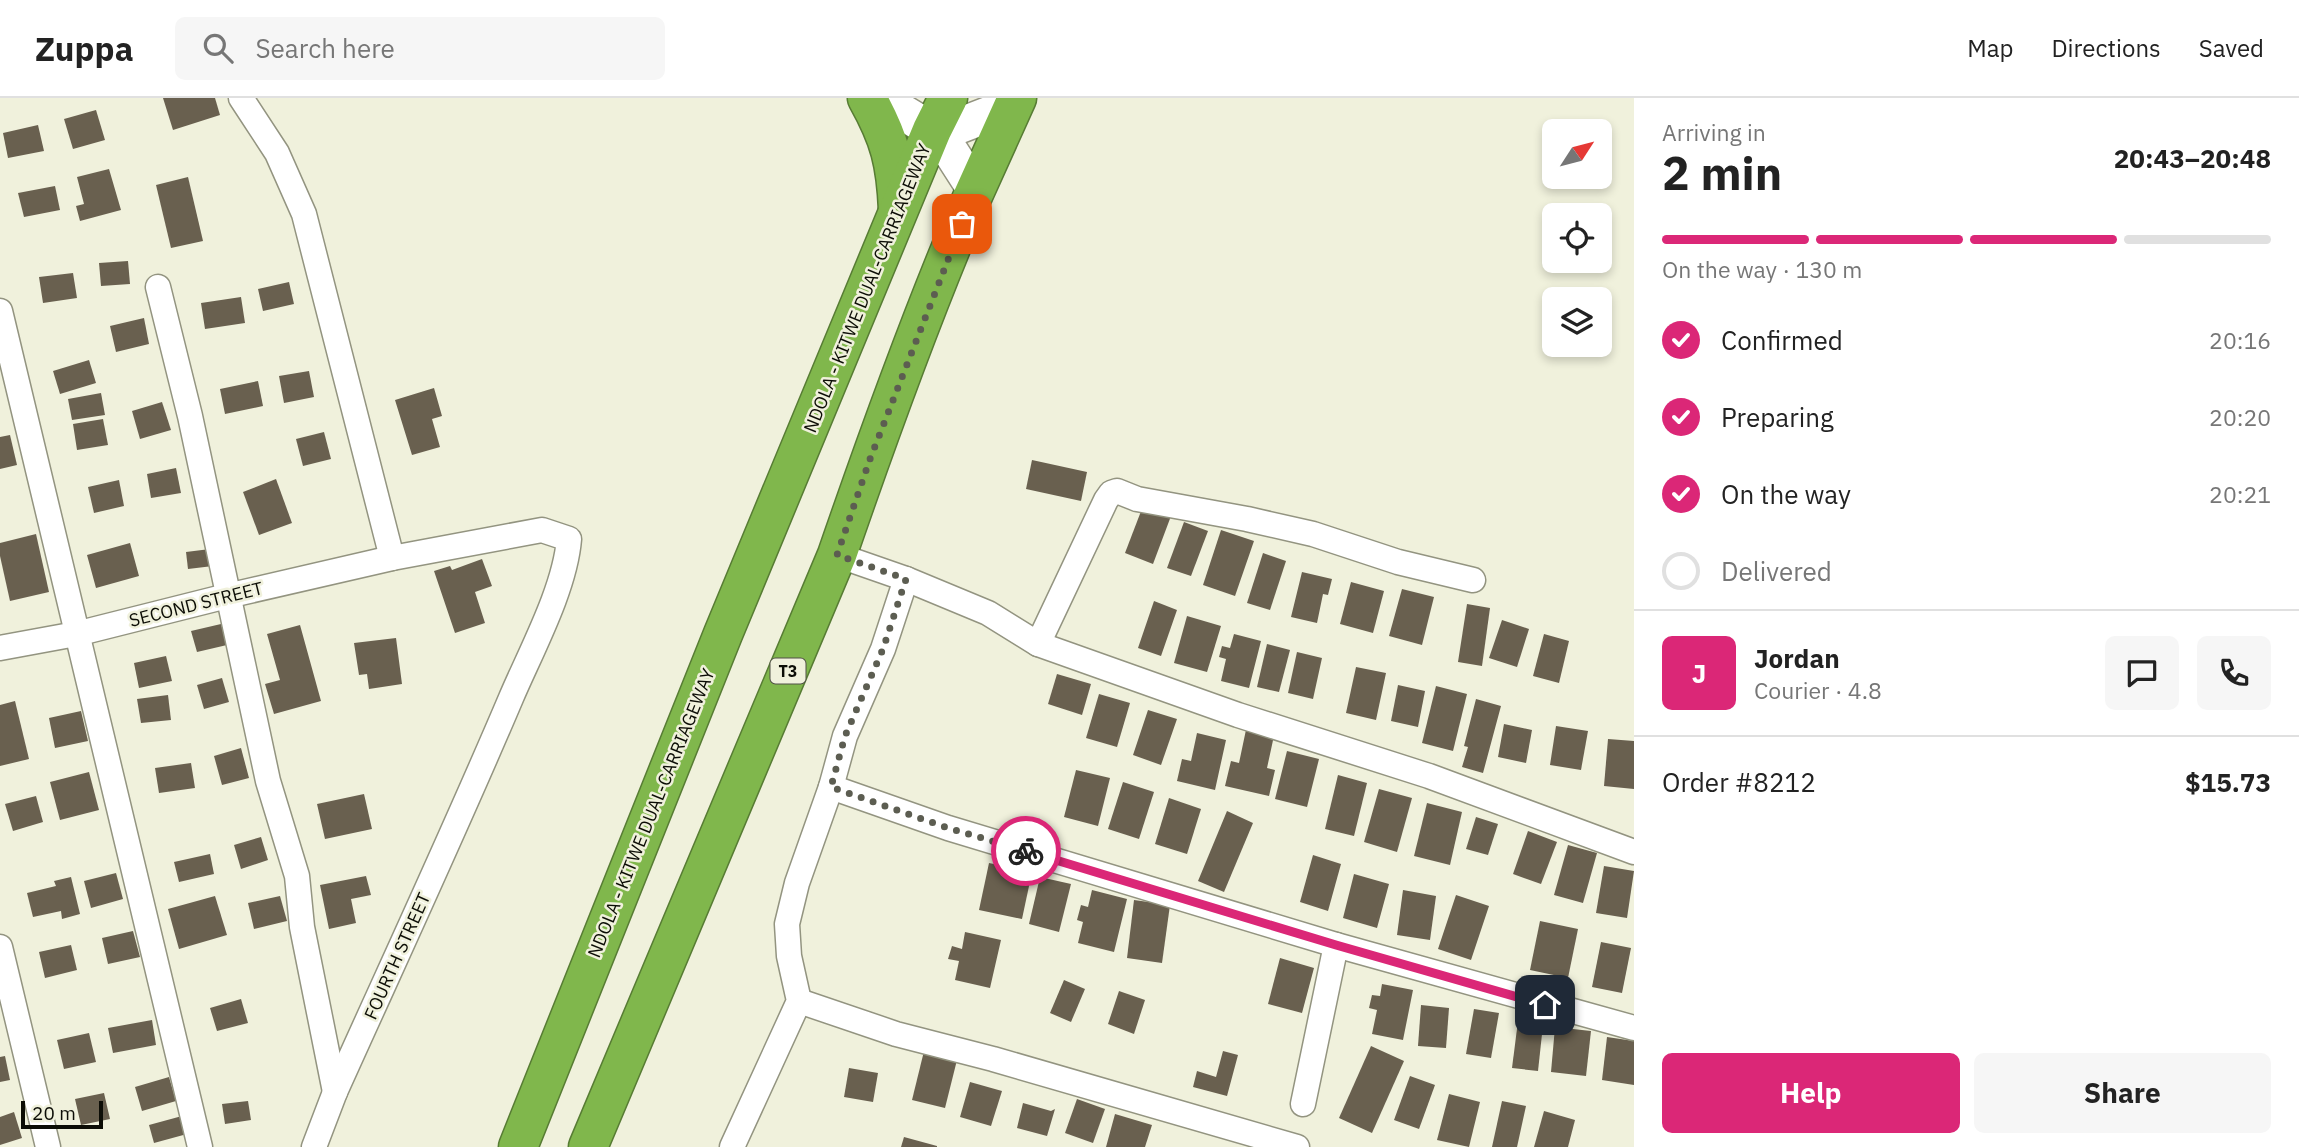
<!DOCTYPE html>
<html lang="en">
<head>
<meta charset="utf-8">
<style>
	:root { --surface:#fff; --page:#f6f6f6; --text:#222; --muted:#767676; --line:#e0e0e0; --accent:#db2777 }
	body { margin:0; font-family:"IBM Plex Sans",sans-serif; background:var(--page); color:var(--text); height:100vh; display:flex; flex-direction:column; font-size:26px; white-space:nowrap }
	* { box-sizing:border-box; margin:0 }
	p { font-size:23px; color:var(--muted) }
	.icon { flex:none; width:38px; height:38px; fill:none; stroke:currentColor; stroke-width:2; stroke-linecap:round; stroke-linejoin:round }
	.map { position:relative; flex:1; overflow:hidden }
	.panel { display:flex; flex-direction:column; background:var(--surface); width:665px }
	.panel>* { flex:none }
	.needle { width:46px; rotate:54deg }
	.fabs { position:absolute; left:1542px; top:21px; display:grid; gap:14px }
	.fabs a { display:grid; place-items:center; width:70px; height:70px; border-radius:10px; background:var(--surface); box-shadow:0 4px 10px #0003; font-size:35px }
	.scale { position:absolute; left:21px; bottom:18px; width:82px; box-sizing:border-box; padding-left:7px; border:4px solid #0c0d06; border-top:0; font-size:19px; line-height:24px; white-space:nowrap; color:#0c0d06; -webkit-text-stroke:5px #f0f1dc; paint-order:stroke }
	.pin { position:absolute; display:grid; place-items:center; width:60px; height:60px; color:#fff; margin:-30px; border-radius:14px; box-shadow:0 4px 10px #0006 }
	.courier { position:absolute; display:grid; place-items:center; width:70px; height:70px; margin:-35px; border:5px solid #db2777; border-radius:50%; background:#fff; color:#222; box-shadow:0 2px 9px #0007 }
	.summary em { font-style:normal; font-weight:700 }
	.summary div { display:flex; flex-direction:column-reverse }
	.summary { display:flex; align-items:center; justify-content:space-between; height:119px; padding:0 28px }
	h1 { font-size:46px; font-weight:700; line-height:52px }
	.bar { display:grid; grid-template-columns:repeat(4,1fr); gap:10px 7px; align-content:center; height:84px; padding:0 28px }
	.bar i { height:9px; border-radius:5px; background:var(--line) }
	.bar .current { background:var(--accent) }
	.bar p { grid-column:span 4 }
	.line { display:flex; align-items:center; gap:18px; padding:0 28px; border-top:2px solid var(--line) }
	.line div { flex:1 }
	.round { display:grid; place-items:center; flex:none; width:74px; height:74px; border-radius:10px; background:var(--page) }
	ol { padding:0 28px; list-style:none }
	li { display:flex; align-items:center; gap:21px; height:77px }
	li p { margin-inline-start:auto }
	li .icon { padding:7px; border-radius:50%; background:var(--accent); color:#fff; stroke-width:4 }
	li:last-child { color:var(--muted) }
	li i { width:38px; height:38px; border:4px solid var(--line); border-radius:50% }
	.primary-button { display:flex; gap:14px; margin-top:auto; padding:14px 28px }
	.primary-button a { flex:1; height:80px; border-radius:10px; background:var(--accent); color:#fff; font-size:28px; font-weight:700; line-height:80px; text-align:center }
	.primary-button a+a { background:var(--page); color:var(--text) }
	header { display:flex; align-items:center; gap:42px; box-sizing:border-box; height:98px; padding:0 35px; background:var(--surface); border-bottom:2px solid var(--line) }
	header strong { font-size:33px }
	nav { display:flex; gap:38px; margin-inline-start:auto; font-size:24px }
	.search { width:490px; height:63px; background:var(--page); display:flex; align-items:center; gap:18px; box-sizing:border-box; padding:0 24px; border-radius:10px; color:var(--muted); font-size:26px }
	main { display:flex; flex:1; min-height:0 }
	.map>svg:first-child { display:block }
	.building { fill:#69604f }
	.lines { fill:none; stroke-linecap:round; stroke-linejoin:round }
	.street-casing { stroke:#939480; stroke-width:27 }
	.secondary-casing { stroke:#939480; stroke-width:38 }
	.highway-casing { stroke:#577c34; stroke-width:41 }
	.street { stroke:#fff; stroke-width:24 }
	.secondary { stroke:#fff; stroke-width:35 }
	.highway { stroke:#80b74c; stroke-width:38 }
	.done { stroke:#5c5d51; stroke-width:7; stroke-dasharray:0 12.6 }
	.route { stroke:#db2777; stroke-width:9 }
	.labels { text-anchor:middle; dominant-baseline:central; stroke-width:5; stroke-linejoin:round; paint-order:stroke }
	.shield { fill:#f0f1dc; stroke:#505146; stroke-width:2 }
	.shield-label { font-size:16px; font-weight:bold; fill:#0c0d06 }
	.street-label { font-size:18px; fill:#0c0d06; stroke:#f0f1dc }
</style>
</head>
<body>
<header>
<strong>Zuppa</strong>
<div class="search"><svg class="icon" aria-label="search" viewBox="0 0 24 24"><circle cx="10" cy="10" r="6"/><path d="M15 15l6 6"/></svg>Search here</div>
<nav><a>Map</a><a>Directions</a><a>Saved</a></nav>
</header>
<main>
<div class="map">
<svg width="1634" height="1049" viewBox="0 0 1634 1049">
	<rect width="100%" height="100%" fill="#f0f1dc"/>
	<!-- building -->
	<g class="building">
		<path d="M163 0H215L220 17 173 32Z"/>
		<path d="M96 12 105 42 73 51 64 21Z"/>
		<path d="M38 27 44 53 8 60 3 35Z"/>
		<path d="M109 71 121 112 80 123 76 108 84 106 77 79Z"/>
		<path d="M188 79 203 143 171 150 156 87Z"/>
		<path d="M55 88 60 112 24 119 18 95Z"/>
		<path d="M128 163 130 186 101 188 99 165Z"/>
		<path d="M73 175 77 200 43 205 39 179Z"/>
		<path d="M289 184 294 206 263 213 258 191Z"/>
		<path d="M241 199 245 225 205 231 201 205Z"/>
		<path d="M144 220 149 246 116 254 110 228Z"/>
		<path d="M89 262 96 285 60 296 53 273Z"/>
		<path d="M309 273 314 299 284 305 279 278Z"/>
		<path d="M258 283 263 308 225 316 220 291Z"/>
		<path d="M434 290 442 318 432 321 440 349 412 357 395 302Z"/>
		<path d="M101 295 105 317 72 322 68 301Z"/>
		<path d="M162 304 171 332 140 341 132 313Z"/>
		<path d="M103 321 108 347 77 352 73 326Z"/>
		<path d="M324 334 331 361 303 368 296 341Z"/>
		<path d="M10 337 17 367 0 371V339Z"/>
		<path d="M1032 362 1087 374 1081 403 1026 391Z"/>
		<path d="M176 370 181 395 151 400 147 376Z"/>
		<path d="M276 381 292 425 259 437 243 394Z"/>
		<path d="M119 382 124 408 94 415 88 389Z"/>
		<path d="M1143 408 1171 418 1153 466 1125 455Z"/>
		<path d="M1184 424 1208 433 1191 478 1167 470Z"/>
		<path d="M1221 432 1254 443 1235 498 1203 487Z"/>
		<path d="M36 436 49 494 10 503 0 458V445Z"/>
		<path d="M130 445 139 478 96 490 87 457Z"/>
		<path d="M210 451 213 468 188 471 186 454Z"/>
		<path d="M1263 455 1286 463 1270 512 1247 505Z"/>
		<path d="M482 461 492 488 475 494 485 525 455 535 434 473 450 468 452 472Z"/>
		<path d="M1302 474 1332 481 1328 497 1323 496 1317 525 1291 519Z"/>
		<path d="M1351 484 1384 493 1373 535 1340 526Z"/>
		<path d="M1402 491 1434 499 1422 547 1389 538Z"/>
		<path d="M1154 503 1177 512 1161 558 1138 550Z"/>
		<path d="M1467 506 1490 510 1482 568 1458 564Z"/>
		<path d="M1187 518 1221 528 1207 574 1174 565Z"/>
		<path d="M1502 522 1529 531 1517 569 1489 560Z"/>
		<path d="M221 526 227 547 197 554 191 533Z"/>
		<path d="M300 527 321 603 274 616 265 586 280 582 267 536Z"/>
		<path d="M1234 536 1261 543 1249 590 1221 583 1226 561 1219 559 1222 548 1230 550Z"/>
		<path d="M1544 536 1569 543 1559 585 1533 578Z"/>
		<path d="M396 540 402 586 369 591 367 576 359 577 354 545Z"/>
		<path d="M1267 546 1290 552 1279 594 1257 589Z"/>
		<path d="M1297 554 1322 560 1313 601 1288 595Z"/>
		<path d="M166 558 172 583 139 590 134 565Z"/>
		<path d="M1356 569 1386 575 1376 622 1346 615Z"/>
		<path d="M1057 576 1091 586 1082 617 1048 606Z"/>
		<path d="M222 580 229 604 204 611 197 587Z"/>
		<path d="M1398 587 1425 593 1418 629 1391 623Z"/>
		<path d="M1436 588 1467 596 1453 653 1422 645Z"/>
		<path d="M1099 596 1130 605 1117 649 1086 640Z"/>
		<path d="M168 597 171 622 141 625 137 601Z"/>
		<path d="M1476 601 1501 608 1483 675 1462 669 1468 649 1464 648Z"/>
		<path d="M15 603 29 661 0 668V607Z"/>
		<path d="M1148 612 1177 621 1161 667 1133 657Z"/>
		<path d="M81 613 88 643 55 650 49 620Z"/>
		<path d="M1504 626 1532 632 1526 665 1498 659Z"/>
		<path d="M1247 627 1275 633 1267 670 1275 672 1269 698 1225 688 1231 663 1239 665Z"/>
		<path d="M1556 628 1588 633 1581 672 1550 667Z"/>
		<path d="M1197 635 1226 642 1215 692 1177 683 1182 661 1191 663Z"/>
		<path d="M1608 641 1634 643V691L1604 688Z"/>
		<path d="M241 650 249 680 222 687 214 658Z"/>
		<path d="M1287 653 1319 661 1307 709 1275 701Z"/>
		<path d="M191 665 195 690 159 695 155 670Z"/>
		<path d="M1076 672 1110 680 1098 728 1064 719Z"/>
		<path d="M89 674 99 712 60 722 50 684Z"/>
		<path d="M1338 677 1367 685 1354 738 1325 731Z"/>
		<path d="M1123 684 1154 694 1139 741 1108 731Z"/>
		<path d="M1379 691 1412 700 1397 754 1364 744Z"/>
		<path d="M364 696 372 731 325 741 317 706Z"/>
		<path d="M36 698 43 724 13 733 5 706Z"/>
		<path d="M1169 700 1201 711 1187 756 1155 746Z"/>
		<path d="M1427 705 1462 714 1450 767 1414 758Z"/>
		<path d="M1227 713 1253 725 1224 794 1198 783Z"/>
		<path d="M1476 719 1498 726 1488 757 1466 751Z"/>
		<path d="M1528 733 1557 744 1541 786 1513 776Z"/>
		<path d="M261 739 268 762 241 771 234 747Z"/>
		<path d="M1568 747 1597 755 1583 805 1554 797Z"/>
		<path d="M210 756 214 776 179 784 174 764Z"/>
		<path d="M1313 757 1341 766 1328 813 1300 804Z"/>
		<path d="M989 765 1032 774 1022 821 979 812Z"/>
		<path d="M1604 768 1634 773 1627 820 1596 815Z"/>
		<path d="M116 775 123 801 91 810 84 783Z"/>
		<path d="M1354 776 1389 786 1377 830 1343 820Z"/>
		<path d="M366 778 371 797 351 801 356 825 329 831 320 787Z"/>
		<path d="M71 779 80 816 62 821 61 813 33 819 27 795 56 788 54 783Z"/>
		<path d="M1040 779 1071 786 1059 834 1029 826Z"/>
		<path d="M1092 792 1127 801 1114 854 1078 845 1083 824 1077 822 1081 807 1088 809Z"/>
		<path d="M1403 792 1436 798 1430 842 1397 837Z"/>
		<path d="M1456 797 1489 808 1471 862 1438 851Z"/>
		<path d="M215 798 227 837 179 851 168 811Z"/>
		<path d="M280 798 287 823 254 831 248 805Z"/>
		<path d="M1134 802 1170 807 1162 865 1127 860Z"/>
		<path d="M1540 823 1578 831 1568 880 1530 872Z"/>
		<path d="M133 833 140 859 108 866 102 840Z"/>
		<path d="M965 834 1001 842 990 890 955 882 959 863 948 861 952 848 962 851Z"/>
		<path d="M1601 844 1631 850 1622 895 1592 889Z"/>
		<path d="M71 847 77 872 45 880 39 854Z"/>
		<path d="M1280 860 1314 870 1302 915 1268 906Z"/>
		<path d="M1064 882 1085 891 1071 924 1050 915Z"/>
		<path d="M1382 886 1413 892 1403 942 1372 936 1377 912 1369 910 1372 897 1380 898Z"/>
		<path d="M1119 893 1145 902 1134 936 1108 926Z"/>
		<path d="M241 901 248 925 217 933 210 910Z"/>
		<path d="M1421 907 1449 910 1446 950 1418 948Z"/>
		<path d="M1474 911 1499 915 1491 960 1466 956Z"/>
		<path d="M152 922 156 947 113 955 108 930Z"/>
		<path d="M1518 923 1543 927 1538 973 1512 970Z"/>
		<path d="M1555 929 1591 933 1586 978 1551 974Z"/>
		<path d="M89 935 96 964 64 971 57 942Z"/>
		<path d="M1607 939 1634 943V987L1602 982Z"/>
		<path d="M1371 948 1404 963 1372 1035 1339 1020Z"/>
		<path d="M925 949 958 958 945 1010 912 1002Z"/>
		<path d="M1223 953 1238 957 1227 998 1193 989 1197 973 1216 979Z"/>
		<path d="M5 958 10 982 0 984V959Z"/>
		<path d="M849 970 878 975 873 1004 844 999Z"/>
		<path d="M1410 978 1435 987 1419 1031 1394 1022Z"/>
		<path d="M169 979 176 1003 142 1013 135 989Z"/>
		<path d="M970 984 1002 993 991 1028 960 1019Z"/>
		<path d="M104 995 110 1021 81 1027 75 1001Z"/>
		<path d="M1449 996 1480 1004 1469 1049 1437 1042Z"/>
		<path d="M1077 1001 1105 1011 1093 1045 1065 1035Z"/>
		<path d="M248 1003 251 1022 225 1026 222 1006Z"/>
		<path d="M1502 1003 1526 1008 1517 1049H1492Z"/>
		<path d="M1023 1005 1051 1013 1055 1011 1047 1038 1017 1030Z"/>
		<path d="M1544 1013 1575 1022 1568 1049H1534Z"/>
		<path d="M14 1014 22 1040 0 1047V1019Z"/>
		<path d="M1115 1016 1152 1027 1145 1049H1106Z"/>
		<path d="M182 1018 187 1036 154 1045 149 1027Z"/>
		<path d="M904 1039 937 1048V1049H901Z"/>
	</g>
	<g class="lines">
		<!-- street casing -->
		<g class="street-casing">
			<g id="street">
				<path d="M241 0 277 55 304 116 392 460"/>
				<path d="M158 189 190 318 268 683 297 778 302 829 335 994"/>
				<path d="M0 213 200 1049"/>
				<path d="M837 457 906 481 988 515 1038 546 1238 617 1429 678 1634 754"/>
				<path d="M1038 546 1106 402 1111 395 1117 393 1137 401 1247 421 1313 436 1398 464 1473 482"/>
				<path d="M0 550 76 536 227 498 392 460 542 432 569 441C565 491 531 553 511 600 455 732 394 863 335 994L314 1049"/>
				<path d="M831 689 948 730 1336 847 1634 930"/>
				<path d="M0 849 48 1049"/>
				<path d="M799 903 896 936 993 961 1297 1049"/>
				<path d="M1303 1006 1336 847"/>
				<path d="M732 1049 799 903 789 858 787 826 797 785 831 689 845 638 883 551 906 481"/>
			</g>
		</g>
		<!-- secondary casing -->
		<g class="secondary-casing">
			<g id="secondary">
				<path d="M879 0 932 32 949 51 976 93"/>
				<path d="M932 32 956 29 1013 7"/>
			</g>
		</g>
		<!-- highway casing -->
		<g class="highway-casing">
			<g id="highway">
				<path d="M867 0C890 41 896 65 898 112"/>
				<path d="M518 1049 723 536 932 32 948 0"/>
				<path d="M588 1049 837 457C878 338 921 218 971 102 986 68 1002 34 1017 0"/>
			</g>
		</g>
		<!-- street -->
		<use href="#street" class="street"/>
		<!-- secondary -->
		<use href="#secondary" class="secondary"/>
		<!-- highway -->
		<use href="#highway" class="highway"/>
	</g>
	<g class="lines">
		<!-- done -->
		<path class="done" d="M962 126 870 361 837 457 906 481 883 551 845 638 831 689 948 730 1026 753"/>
		<!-- route -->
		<path class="route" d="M1026 753 1336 847 1545 907"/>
	</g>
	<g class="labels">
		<!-- shield labels -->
		<rect class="shield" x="770.5" y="560.5" width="35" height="25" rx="5"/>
		<g class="shield-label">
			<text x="788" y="573">T3</text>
		</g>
		<!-- street labels -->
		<g class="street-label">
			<text transform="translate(867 190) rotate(-68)">NDOLA - KITWE DUAL-CARRIAGEWAY</text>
			<text transform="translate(196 506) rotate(-14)">SECOND STREET</text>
			<text transform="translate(651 715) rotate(-68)">NDOLA - KITWE DUAL-CARRIAGEWAY</text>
			<text transform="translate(397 858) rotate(-66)">FOURTH STREET</text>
		</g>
	</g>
</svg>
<div class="fabs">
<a><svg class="needle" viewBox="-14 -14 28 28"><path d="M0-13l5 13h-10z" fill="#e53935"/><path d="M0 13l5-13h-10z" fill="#767676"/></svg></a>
<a><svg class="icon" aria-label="locate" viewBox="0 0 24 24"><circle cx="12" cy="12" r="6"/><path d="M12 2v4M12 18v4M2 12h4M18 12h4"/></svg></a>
<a><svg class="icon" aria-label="layers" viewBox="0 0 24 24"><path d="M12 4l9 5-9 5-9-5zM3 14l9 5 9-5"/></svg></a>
</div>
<div class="scale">20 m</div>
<div class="pin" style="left:962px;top:126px;background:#ea580c"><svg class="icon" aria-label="bag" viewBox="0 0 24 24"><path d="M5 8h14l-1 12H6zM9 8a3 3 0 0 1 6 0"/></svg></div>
<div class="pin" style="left:1545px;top:907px;background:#1f2937"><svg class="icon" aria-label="home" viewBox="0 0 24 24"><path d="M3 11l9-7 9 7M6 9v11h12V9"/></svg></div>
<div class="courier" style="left:1026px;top:753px"><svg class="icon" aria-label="bike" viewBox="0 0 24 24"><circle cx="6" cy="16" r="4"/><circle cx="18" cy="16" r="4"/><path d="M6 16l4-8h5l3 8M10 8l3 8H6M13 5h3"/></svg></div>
</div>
<section class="panel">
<div class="summary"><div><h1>2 min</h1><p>Arriving in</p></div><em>20:43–20:48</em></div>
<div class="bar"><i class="current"></i><i class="current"></i><i class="current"></i><i></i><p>On the way · 130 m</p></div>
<ol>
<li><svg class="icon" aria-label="check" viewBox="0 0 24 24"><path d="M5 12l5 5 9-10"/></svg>Confirmed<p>20:16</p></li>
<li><svg class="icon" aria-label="check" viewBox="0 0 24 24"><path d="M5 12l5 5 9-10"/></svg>Preparing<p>20:20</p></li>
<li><svg class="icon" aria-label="check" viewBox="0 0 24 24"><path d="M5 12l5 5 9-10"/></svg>On the way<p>20:21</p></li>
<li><i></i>Delivered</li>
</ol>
<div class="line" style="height:126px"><b class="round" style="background:var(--accent);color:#fff">J</b><div><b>Jordan</b><p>Courier · 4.8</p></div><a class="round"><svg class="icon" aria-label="chat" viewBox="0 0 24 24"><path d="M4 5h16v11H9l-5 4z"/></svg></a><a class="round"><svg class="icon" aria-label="phone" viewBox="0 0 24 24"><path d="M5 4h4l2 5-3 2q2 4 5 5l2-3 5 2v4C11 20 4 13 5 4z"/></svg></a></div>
<div class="line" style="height:91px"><div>Order #8212</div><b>$15.73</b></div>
<div class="primary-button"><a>Help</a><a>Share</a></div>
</section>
</main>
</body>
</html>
